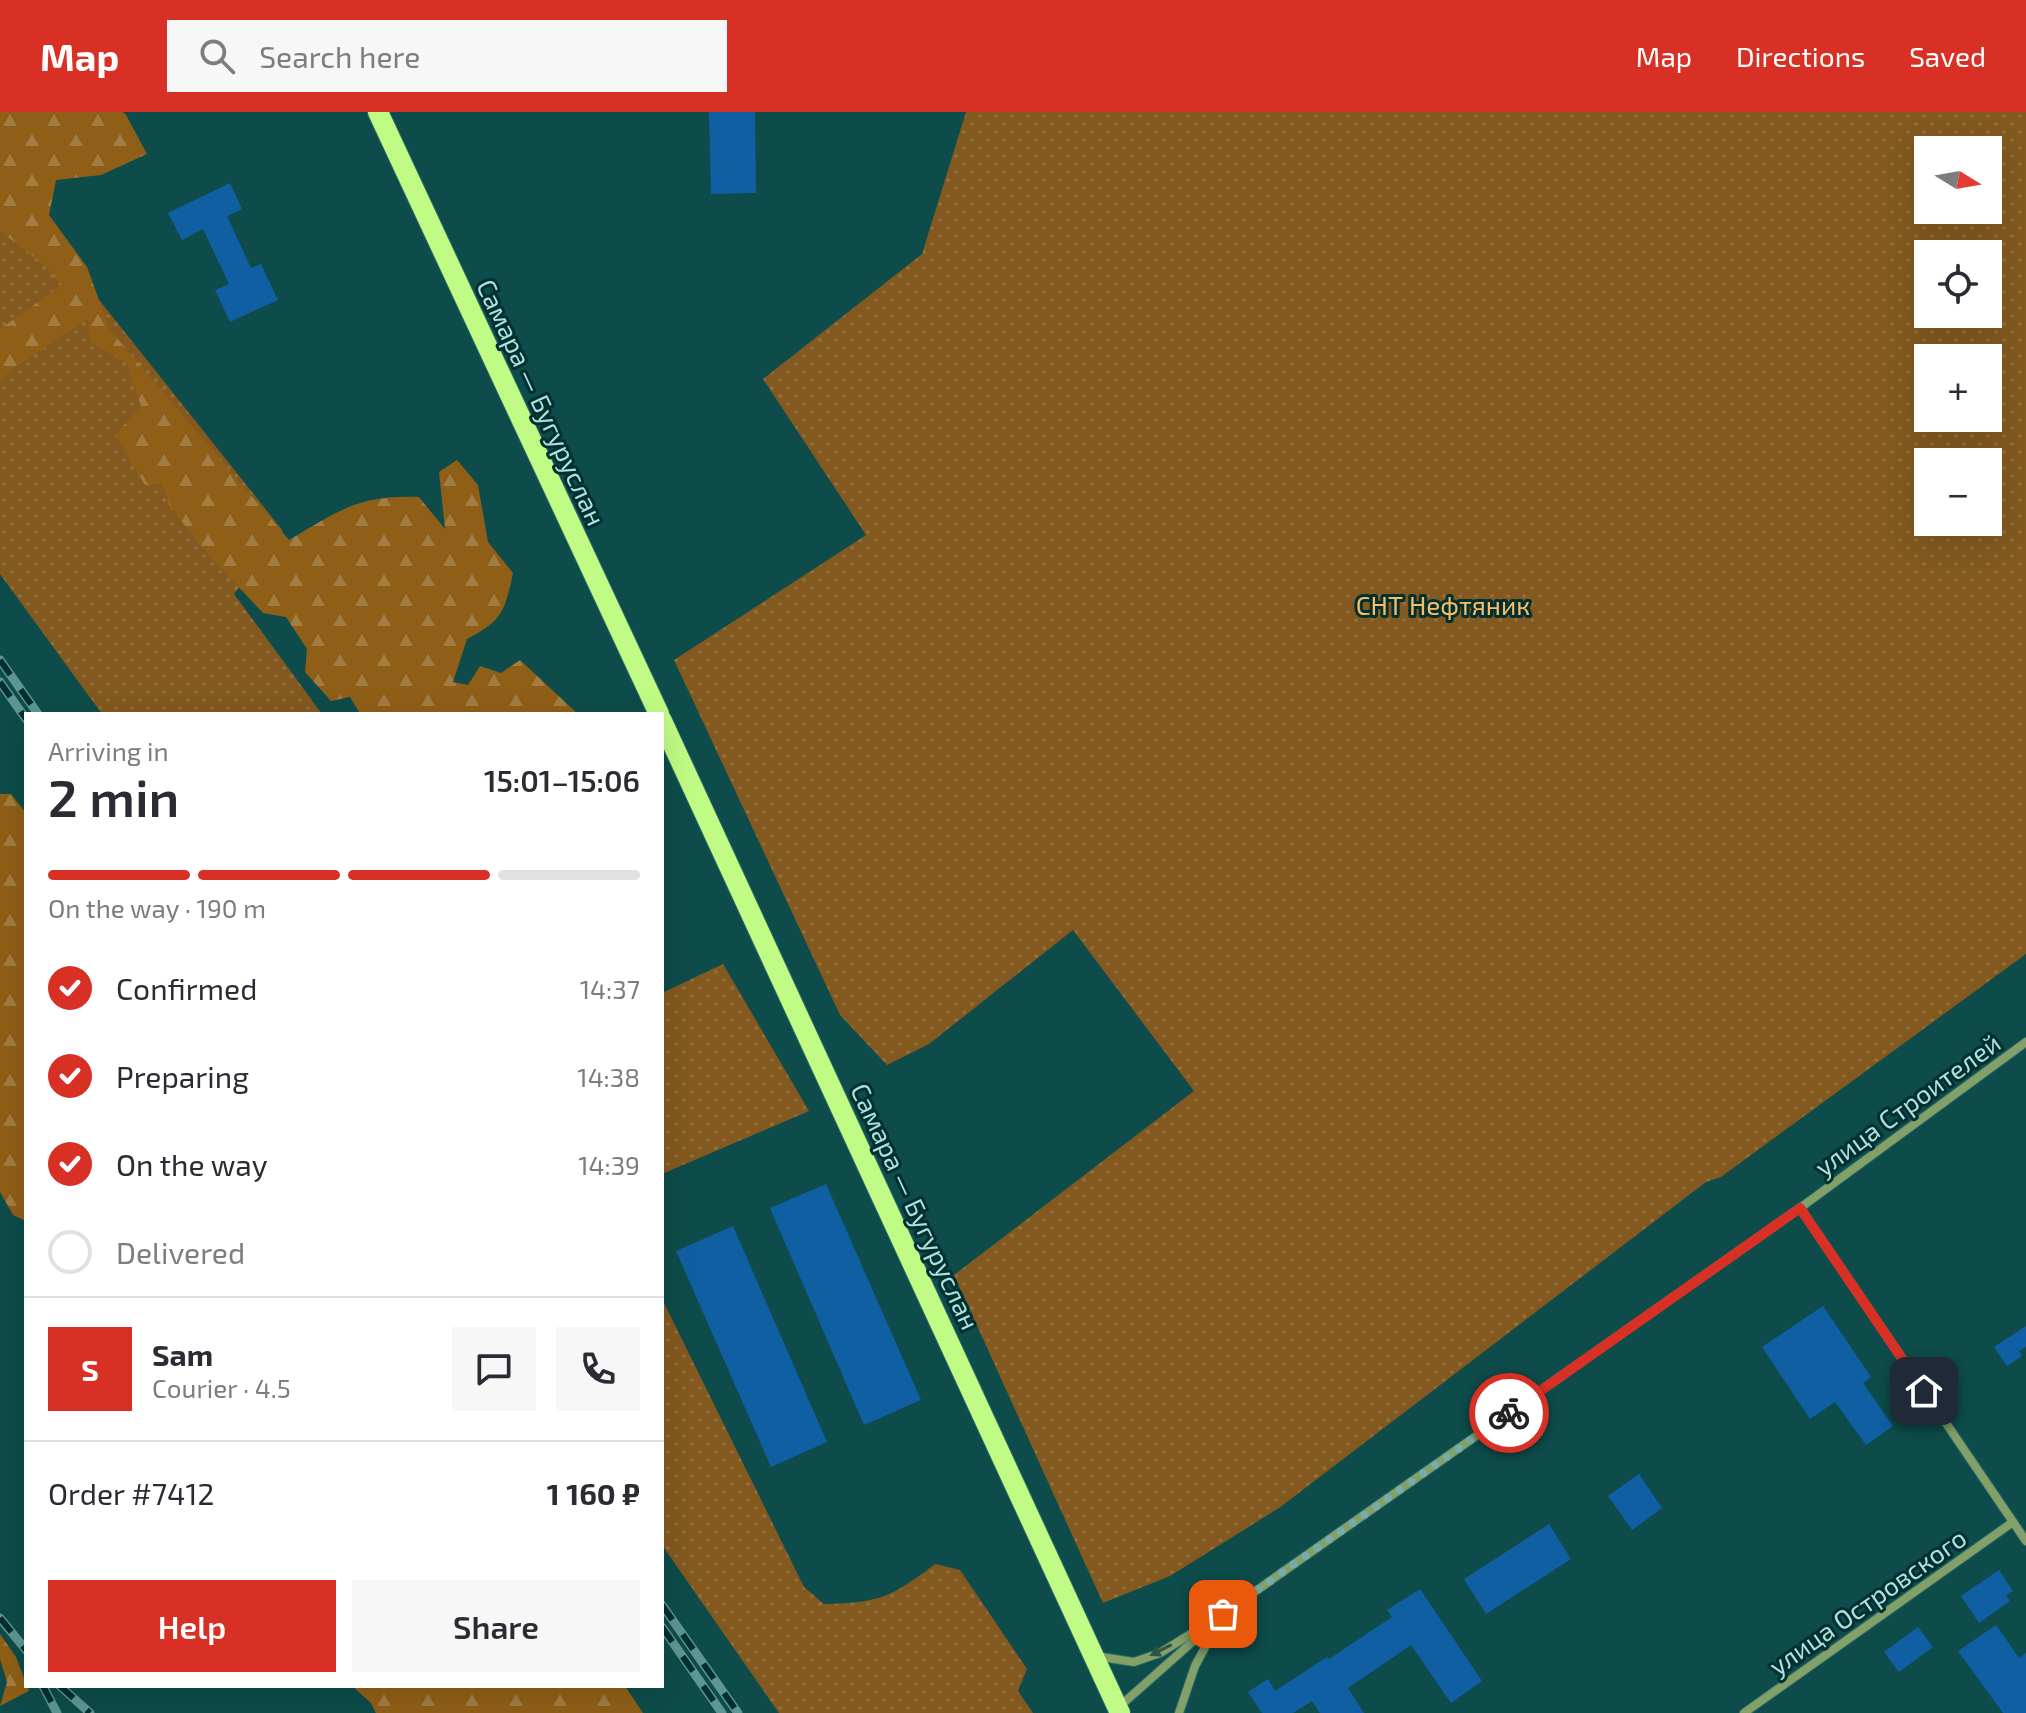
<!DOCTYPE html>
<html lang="en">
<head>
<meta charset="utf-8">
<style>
	:root { --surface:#fff; --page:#f7f7f7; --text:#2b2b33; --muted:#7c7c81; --line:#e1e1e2; --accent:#d93025 }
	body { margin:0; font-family:"Exo 2",sans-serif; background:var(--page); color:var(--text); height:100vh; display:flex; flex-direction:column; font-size:30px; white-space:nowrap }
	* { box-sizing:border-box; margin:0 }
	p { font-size:26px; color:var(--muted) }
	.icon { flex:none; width:44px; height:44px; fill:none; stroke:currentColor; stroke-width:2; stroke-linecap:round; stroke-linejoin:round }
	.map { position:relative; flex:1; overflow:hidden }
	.drawer { position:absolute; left:24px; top:600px; width:640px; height:976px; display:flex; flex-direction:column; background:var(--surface); border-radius:0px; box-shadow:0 8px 32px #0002 }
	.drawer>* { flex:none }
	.needle { width:52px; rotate:101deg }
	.buttons { position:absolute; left:1914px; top:24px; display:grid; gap:16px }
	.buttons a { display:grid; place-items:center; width:88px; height:88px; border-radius:0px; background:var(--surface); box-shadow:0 8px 32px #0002; font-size:40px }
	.pin { position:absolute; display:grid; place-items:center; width:68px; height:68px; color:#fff; margin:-34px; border-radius:16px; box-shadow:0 4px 12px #0006 }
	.courier { position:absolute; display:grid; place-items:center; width:80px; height:80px; margin:-40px; border:6px solid #d93025; border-radius:50%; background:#fff; color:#222; box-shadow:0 2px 10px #0007 }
	.head em { font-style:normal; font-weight:600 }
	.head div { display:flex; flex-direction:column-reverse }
	.head { display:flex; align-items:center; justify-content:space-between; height:136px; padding:0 24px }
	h1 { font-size:52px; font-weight:600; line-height:60px }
	.bar { display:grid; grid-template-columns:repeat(4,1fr); gap:12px 8px; align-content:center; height:96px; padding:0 24px }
	.bar i { height:10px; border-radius:6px; background:var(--line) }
	.bar .active { background:var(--accent) }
	.bar p { grid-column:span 4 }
	.line { display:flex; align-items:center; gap:20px; padding:0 24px; border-top:2px solid var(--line) }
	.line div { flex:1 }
	.round { display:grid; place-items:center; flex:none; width:84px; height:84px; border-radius:0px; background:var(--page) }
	ol { padding:0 24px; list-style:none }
	li { display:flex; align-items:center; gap:24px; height:88px }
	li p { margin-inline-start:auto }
	li .icon { padding:8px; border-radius:50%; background:var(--accent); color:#fff; stroke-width:4 }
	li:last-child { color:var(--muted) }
	li i { width:44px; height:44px; border:4px solid var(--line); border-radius:50% }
	.action { display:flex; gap:16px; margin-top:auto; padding:16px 24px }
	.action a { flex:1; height:92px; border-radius:0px; background:var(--accent); color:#fff; font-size:32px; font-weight:600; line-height:92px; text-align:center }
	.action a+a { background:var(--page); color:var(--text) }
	header { display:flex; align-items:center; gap:48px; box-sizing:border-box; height:112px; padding:0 40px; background:var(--accent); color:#fff }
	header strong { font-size:38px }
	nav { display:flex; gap:44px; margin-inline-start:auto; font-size:28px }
	.search { width:560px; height:72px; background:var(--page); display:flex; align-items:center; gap:20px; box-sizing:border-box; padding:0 28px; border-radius:0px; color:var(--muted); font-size:30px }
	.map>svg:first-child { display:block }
	.green { fill:url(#green-dots); fill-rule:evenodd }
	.forest { fill:url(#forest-firs) }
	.building { fill:#115fa3 }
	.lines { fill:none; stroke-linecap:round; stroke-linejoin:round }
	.minor-casing { stroke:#2e6a67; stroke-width:10 }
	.primary-casing { stroke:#2e6a67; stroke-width:22 }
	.minor { stroke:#82a068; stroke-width:8 }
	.primary { stroke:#c0fc85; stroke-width:20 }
	.rail-casing { stroke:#5e9693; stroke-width:9 }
	.rail { stroke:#00302f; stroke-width:6; stroke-dasharray:18; stroke-linecap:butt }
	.oneway { fill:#2e5743 }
	.done { stroke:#77acaa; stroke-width:8; stroke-dasharray:0 14.4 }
	.route { stroke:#d93025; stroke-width:10 }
	.labels { text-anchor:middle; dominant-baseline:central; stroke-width:6; stroke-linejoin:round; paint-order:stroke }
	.street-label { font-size:26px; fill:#b0e0dd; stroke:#00302f }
	.park-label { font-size:26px; fill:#febb65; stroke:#00302f }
</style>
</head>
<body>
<header>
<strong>Map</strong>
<div class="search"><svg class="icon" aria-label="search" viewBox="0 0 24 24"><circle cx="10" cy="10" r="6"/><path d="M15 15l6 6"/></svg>Search here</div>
<nav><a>Map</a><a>Directions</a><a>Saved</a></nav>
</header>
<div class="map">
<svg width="2026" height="1601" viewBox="0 0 2026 1601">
	<defs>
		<pattern id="green-dots" width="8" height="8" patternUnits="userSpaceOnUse" patternTransform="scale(2)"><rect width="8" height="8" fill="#83591f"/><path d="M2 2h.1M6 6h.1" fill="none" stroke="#92713f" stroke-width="1.8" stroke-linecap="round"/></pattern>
		<pattern id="forest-firs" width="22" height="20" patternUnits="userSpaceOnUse" patternTransform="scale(2)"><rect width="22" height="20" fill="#905f17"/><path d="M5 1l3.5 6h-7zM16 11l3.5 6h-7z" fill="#a17d43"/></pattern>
	</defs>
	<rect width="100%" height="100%" fill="#0d4c4a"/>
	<!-- green -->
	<g class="green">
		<path d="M966 0H2026V842L1721 1065 1706 1070 1279 1396 1170 1464 1103 1491 954 1163 1194 979 1073 818 929 932 887 953 840 903 674 548 866 423 763 267 922 142ZM1928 38H1988V98H1928ZM1928 142H1988V202H1928ZM1988 246V306H1928V246ZM1928 350H1988V410H1928Z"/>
		<path d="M0 79 61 140 283 419 234 482 322 602H102L0 462Z"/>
		<path d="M723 852 809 999 662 1062V881Z"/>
		<path d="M662 1187 804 1475 824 1492C879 1491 892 1485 935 1452L960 1458 1027 1557 1018 1579 1033 1601H779L662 1433Z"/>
	</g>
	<!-- forest -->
	<g class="forest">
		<path d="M0 0H123L126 3 147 42 101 63 56 68 49 103 87 155 110 218 289 428C340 398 358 383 419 385L445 417 439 360 457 348 478 373 488 430 513 461C505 498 503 509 467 527L453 570 468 573 480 554 501 561 520 548 578 602H379L359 600 350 585 331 589 305 560 307 537 286 505 263 501 211 446 170 395 162 372 145 373 115 323 141 294 127 252 90 229 88 207 11 258 0 269V217L62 173 44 153 0 119Z"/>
		<path d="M0 682H11L26 701V1109L13 1103 0 1080Z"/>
		<path d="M0 1522 16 1545 29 1579 0 1594 7 1570 0 1547Z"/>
		<path d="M352 1574H625L643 1601H376L371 1591Z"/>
	</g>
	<!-- building -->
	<g class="building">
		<path d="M709 0H755L756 81 711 82Z"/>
		<path d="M230 71 242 97 227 104 251 156 261 152 278 188 230 210 215 178 229 172 203 117 182 128 168 101Z"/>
		<path d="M826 1072 921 1288 864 1313 770 1096Z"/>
		<path d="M733 1114 827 1330 771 1355 676 1139Z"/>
		<path d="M1823 1194 1871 1265 1863 1271 1893 1314 1866 1333 1835 1290 1810 1307 1762 1235Z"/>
		<path d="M2026 1214V1235L2019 1239 2022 1244 2007 1254 1994 1235Z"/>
		<path d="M1639 1362 1662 1396 1632 1418 1608 1384Z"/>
		<path d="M1549 1412 1571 1447 1486 1502 1464 1467Z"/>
		<path d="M1999 1458 2013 1479 2006 1483 2010 1489 1979 1511 1961 1484Z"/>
		<path d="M1420 1477 1482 1569 1451 1591 1411 1533 1348 1576 1364 1601H1320L1312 1589 1293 1601H1262L1248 1580 1268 1567 1275 1579 1327 1545 1329 1547 1392 1505 1387 1498Z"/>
		<path d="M1996 1513 2019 1546 2026 1541V1601H2003L1958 1539Z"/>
		<path d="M1918 1515 1933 1535 1899 1560 1884 1540Z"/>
	</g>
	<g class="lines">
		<!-- minor casing -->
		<g class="minor-casing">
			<g id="minor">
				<path d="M1800 1096 2026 1429"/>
				<path d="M1095 1544 1134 1550 1160 1541 1223 1502 1800 1096 2026 930"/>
				<path d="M1120 1594 1208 1516"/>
				<path d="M1179 1601 1195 1554 1223 1502"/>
				<path d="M1744 1601 2013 1410"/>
			</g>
		</g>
		<!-- primary casing -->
		<g class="primary-casing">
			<g id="primary">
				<path d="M378 0 659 602"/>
				<path d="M662 609 1120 1601"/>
			</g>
		</g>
		<!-- minor -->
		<use href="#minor" class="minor"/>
		<!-- primary -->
		<use href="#primary" class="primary"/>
		<!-- rail casing -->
		<g class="rail-casing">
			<g id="rail">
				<path d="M0 548 38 602"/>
				<path d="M0 570 26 607"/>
				<path d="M662 1493 738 1601"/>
				<path d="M0 1506 26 1538"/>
				<path d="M662 1515 722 1601"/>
				<path d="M43 1574 57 1601"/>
				<path d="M60 1574 90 1601"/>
			</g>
		</g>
		<!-- rail -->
		<use href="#rail" class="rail"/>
	</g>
	<!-- one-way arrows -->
	<defs><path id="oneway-solid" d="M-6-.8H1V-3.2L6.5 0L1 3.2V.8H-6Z" transform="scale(2)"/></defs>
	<use class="oneway" href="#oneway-solid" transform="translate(1161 1538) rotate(153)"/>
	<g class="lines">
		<!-- done -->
		<path class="done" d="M1223 1502 1509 1301"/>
		<!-- route -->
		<path class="route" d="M1509 1301 1800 1096 1924 1279"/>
	</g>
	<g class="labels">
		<!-- street labels -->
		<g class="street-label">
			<text transform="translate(542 290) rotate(65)">Самара — Бугуруслан</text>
			<text transform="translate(1907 992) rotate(-36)">улица Строителей</text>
			<text transform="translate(916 1094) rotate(65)">Самара — Бугуруслан</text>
			<text transform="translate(1867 1489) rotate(-35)">улица Островского</text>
		</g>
		<!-- park labels -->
		<g class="park-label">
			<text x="1443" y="492">СНТ Нефтяник</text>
		</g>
	</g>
</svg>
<div class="buttons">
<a><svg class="needle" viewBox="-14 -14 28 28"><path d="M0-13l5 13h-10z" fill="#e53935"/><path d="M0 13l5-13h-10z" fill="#7c7c81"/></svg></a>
<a><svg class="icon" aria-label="locate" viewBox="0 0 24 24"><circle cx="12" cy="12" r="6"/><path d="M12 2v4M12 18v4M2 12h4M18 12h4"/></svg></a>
<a>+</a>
<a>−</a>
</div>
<div class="pin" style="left:1223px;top:1502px;background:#ea580c"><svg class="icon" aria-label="bag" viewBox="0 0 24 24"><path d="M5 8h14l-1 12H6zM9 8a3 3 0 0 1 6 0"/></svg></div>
<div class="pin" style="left:1924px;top:1279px;background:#1f2937"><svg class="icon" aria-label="home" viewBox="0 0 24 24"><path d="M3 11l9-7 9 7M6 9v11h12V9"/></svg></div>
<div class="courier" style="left:1509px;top:1301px"><svg class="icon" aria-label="bike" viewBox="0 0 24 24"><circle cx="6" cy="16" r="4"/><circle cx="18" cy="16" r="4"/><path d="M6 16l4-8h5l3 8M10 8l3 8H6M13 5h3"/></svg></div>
<section class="drawer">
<div class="head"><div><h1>2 min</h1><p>Arriving in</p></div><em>15:01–15:06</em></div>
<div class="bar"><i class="active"></i><i class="active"></i><i class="active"></i><i></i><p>On the way · 190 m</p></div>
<ol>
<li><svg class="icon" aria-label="check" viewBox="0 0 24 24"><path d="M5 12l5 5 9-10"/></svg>Confirmed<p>14:37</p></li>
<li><svg class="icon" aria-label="check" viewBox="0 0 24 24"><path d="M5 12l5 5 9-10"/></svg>Preparing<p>14:38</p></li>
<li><svg class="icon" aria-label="check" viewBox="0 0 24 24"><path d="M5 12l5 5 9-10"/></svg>On the way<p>14:39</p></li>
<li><i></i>Delivered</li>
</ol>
<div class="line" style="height:144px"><b class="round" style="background:var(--accent);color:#fff">S</b><div><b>Sam</b><p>Courier · 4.5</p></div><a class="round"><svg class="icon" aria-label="chat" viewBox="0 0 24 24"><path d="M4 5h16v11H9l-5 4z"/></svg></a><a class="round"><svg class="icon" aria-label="phone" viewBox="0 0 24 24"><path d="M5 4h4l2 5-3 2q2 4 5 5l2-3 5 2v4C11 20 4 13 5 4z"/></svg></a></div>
<div class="line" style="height:104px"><div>Order #7412</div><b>1 160 ₽</b></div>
<div class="action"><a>Help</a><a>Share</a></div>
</section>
</div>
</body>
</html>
